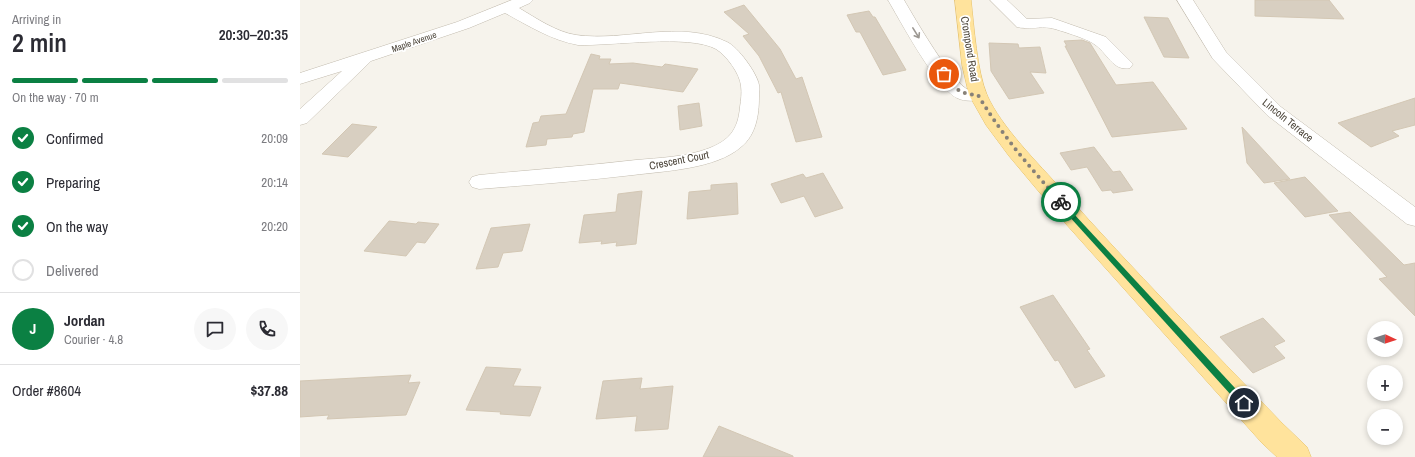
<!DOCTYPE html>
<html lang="en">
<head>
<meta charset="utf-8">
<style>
	:root { --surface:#fff; --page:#f7f7f7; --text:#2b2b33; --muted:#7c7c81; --line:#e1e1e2; --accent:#0b8043 }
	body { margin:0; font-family:"Archivo Narrow",sans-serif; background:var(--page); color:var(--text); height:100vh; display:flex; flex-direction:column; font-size:15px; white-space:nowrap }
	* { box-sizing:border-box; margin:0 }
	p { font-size:13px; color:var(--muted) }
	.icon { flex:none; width:22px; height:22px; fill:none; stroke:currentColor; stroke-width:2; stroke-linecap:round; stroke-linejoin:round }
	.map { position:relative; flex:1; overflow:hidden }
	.details { display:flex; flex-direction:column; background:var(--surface); width:300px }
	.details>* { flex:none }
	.needle { width:26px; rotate:94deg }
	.fabs { position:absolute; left:1067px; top:321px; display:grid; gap:8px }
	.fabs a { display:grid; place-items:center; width:36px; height:36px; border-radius:50%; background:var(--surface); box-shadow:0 2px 6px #0003; font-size:20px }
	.pin { position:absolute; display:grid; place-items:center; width:34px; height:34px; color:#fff; margin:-17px; border:2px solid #fff; border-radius:50%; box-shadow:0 1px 4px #0007 }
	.courier { position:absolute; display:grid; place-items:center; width:40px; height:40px; margin:-20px; border:3px solid #0b8043; border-radius:50%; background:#fff; color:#222; box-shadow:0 1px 5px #0007 }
	.head em { font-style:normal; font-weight:600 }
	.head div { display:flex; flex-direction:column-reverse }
	.head { display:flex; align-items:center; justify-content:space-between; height:68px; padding:0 12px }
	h1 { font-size:26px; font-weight:600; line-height:30px }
	.bar { display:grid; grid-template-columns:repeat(4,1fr); gap:6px 4px; align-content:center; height:48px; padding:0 12px }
	.bar i { height:5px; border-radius:3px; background:var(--line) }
	.bar .selected { background:var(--accent) }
	.bar p { grid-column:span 4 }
	.line { display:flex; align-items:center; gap:10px; padding:0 12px; border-top:1px solid var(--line) }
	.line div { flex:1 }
	.round { display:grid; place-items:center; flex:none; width:42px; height:42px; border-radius:21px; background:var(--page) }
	ol { padding:0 12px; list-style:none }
	li { display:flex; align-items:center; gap:12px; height:44px }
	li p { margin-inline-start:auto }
	li .icon { padding:4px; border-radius:50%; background:var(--accent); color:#fff; stroke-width:4 }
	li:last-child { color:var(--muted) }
	li i { width:22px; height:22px; border:2px solid var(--line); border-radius:50% }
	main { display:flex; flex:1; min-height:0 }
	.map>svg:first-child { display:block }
	.building { fill:#d8cfc1; stroke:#d3c7b4 }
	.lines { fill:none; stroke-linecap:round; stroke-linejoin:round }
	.minor-casing { stroke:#c2bbae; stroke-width:1 }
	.major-casing { stroke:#e6c16a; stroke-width:1 }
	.minor { fill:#fff; fill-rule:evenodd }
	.major { fill:#ffe39c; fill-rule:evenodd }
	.oneway { stroke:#9c9892 }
	.route { fill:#0b8043 }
	.done { stroke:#878178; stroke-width:4; stroke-dasharray:0 7.2 }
	.labels { text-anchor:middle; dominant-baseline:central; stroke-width:3.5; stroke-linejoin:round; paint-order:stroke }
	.far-street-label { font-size:9px; fill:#4b4439; stroke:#fff }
	.street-label { font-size:11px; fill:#4b4439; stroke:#fff }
</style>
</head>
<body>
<main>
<section class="details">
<div class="head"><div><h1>2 min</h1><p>Arriving in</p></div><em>20:30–20:35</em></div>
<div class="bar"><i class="selected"></i><i class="selected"></i><i class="selected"></i><i></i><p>On the way · 70 m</p></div>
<ol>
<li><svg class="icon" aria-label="check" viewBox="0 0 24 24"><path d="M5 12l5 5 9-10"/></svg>Confirmed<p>20:09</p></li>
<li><svg class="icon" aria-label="check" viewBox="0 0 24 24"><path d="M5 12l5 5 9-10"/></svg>Preparing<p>20:14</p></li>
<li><svg class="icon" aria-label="check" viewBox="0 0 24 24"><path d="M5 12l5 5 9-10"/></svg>On the way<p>20:20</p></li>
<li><i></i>Delivered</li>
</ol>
<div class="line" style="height:72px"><b class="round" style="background:var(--accent);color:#fff">J</b><div><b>Jordan</b><p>Courier · 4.8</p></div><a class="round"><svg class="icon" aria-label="chat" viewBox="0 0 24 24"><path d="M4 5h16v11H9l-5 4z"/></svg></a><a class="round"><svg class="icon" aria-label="phone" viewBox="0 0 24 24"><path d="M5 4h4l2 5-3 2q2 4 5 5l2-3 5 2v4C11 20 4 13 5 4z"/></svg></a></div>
<div class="line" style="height:52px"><div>Order #8604</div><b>$37.88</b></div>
</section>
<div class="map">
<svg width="1115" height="457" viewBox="0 0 1115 457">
	<rect width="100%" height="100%" fill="#f6f3ec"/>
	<!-- building -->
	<g class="building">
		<path d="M955 0H1029L1044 19 955 16Z"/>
		<path d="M444 5 480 49 496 79 502 77 522 137 496 142 481 92 478 93 459 56 443 36 449 34 424 12Z"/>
		<path d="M569 11 573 17H575L606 70 583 75 560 32H556L547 15Z"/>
		<path d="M844 17 868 18 889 58 864 57Z"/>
		<path d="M782 40 790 43 816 85 853 82 887 129 812 137 765 46H767L764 41Z"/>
		<path d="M689 43 718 44 719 48 740 47 746 73 730 72 744 93 709 99 691 71Z"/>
		<path d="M291 54 300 56 299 59H311L309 64 333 63 362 67 365 64 398 69 383 92 320 83 318 89H293L284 132 273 134 272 137 247 139 246 145 226 147 233 123 239 122 241 116 266 114Z"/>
		<path d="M1115 98V125L1092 131 1099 136 1071 147 1038 123Z"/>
		<path d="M399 103 402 126 380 130 378 106Z"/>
		<path d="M52 124 77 127 48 157 22 154Z"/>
		<path d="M942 127 990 179 964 183 947 163Z"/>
		<path d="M794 147 813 172 820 171 833 190 813 193 811 190 802 191 787 167 771 170 760 153Z"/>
		<path d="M523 173 543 208 515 217 504 196 481 203 471 184 503 174 506 178Z"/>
		<path d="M1005 177 1038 211 1005 217 974 183Z"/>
		<path d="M437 183 438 214 387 219 389 192 411 190V185Z"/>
		<path d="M342 191 336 244 316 246 317 242 301 244 302 241 279 243 284 215 316 212 318 194Z"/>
		<path d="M1050 212 1104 265 1115 263V316L1079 279 1087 277 1029 215Z"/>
		<path d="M89 221 116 224 118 222 139 224 125 243 117 242 106 256 64 251Z"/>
		<path d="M230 224 222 251 203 253 198 267 176 269 191 228Z"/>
		<path d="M753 295 790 349 787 350 805 376 775 388 758 360 755 361 720 307Z"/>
		<path d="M963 318 985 341 974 346 985 358 953 373 920 337Z"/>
		<path d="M186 367 221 369 213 386 241 387 230 416 200 414 201 412 166 410Z"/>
		<path d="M111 375 108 383 120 382 106 415 27 419 29 415 0 417V381Z"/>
		<path d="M342 378 340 389 373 386 368 429 335 431 337 416 296 419 303 381Z"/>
		<path d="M419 426 493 456V457H403Z"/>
	</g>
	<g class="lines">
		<!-- minor casing -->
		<g class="minor-casing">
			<g id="minor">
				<path d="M212 0H233L230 3 219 8C236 18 256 32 276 35 325 42 380 19 427 42 438 47 457 73 459 85 460 89 459 93 459 97 459 115 456 135 441 147 416 169 365 171 333 175 282 181 230 185 179 189L172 187 169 182 172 177 179 175C231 170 284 166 336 160 359 158 385 157 407 149 429 141 438 130 440 107 441 100 442 93 441 86 440 74 427 56 416 49 389 34 312 46 278 45 251 40 229 26 205 13L169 28 71 61 7 123 0 125V109L42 71 0 84V73L157 22Z"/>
				<path d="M588 0H604C614 17 653 85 669 90 674 91 679 90 684 91L687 95 684 99C676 101 665 102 657 98 636 88 601 22 588 0Z"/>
				<path d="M690 0H707L727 19 752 18 806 37 833 64 830 68C813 72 807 52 794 44 788 39 759 30 751 28 740 26 728 30 717 27Z"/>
				<path d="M877 0H893L926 52 981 107 1115 207V226L1107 224 967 115 913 59Z"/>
			</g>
		</g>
		<!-- major casing -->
		<g class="major-casing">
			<path id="major" d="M655 0H671C674 27 677 71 687 95 701 127 739 164 762 190 833 270 908 346 982 423L1007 447 1011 457H977L962 443 766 224 709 156 686 125 669 95 662 65Z"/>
		</g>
		<!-- minor -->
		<use href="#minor" class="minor"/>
		<!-- major -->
		<use href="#major" class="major"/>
	</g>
	<!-- one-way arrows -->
	<defs><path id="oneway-shaft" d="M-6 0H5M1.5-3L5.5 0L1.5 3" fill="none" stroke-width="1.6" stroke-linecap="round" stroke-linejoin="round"/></defs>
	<use class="oneway" href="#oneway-shaft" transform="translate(616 33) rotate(58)"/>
	<!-- route -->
	<path class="route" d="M761 200 947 401V406H941L758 204V202Z"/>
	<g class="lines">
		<!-- done -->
		<path class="done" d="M644 74C656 89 658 94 678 95 702 135 730 168 761 202"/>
	</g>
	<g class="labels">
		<!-- far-street labels -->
		<g class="far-street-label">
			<text transform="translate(114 42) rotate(-19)">Maple Avenue</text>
		</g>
		<!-- street labels -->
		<g class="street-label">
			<text transform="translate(670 49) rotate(81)">Crompond Road</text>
			<text transform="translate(988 120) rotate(39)">Lincoln Terrace</text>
			<text transform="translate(379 160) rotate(-11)">Crescent Court</text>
		</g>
	</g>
</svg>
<div class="fabs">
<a><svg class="needle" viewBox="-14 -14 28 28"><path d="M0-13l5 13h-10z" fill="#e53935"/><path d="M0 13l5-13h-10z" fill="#7c7c81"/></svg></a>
<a>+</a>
<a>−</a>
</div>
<div class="pin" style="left:644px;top:74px;background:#ea580c"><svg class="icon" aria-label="bag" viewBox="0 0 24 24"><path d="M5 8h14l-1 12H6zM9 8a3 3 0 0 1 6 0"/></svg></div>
<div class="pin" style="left:944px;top:403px;background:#1f2937"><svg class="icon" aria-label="home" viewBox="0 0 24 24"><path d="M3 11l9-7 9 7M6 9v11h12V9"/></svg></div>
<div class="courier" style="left:761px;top:202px"><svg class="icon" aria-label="bike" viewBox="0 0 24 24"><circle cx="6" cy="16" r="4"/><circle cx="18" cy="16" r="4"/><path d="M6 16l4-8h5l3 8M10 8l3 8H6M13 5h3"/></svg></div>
</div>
</main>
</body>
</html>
